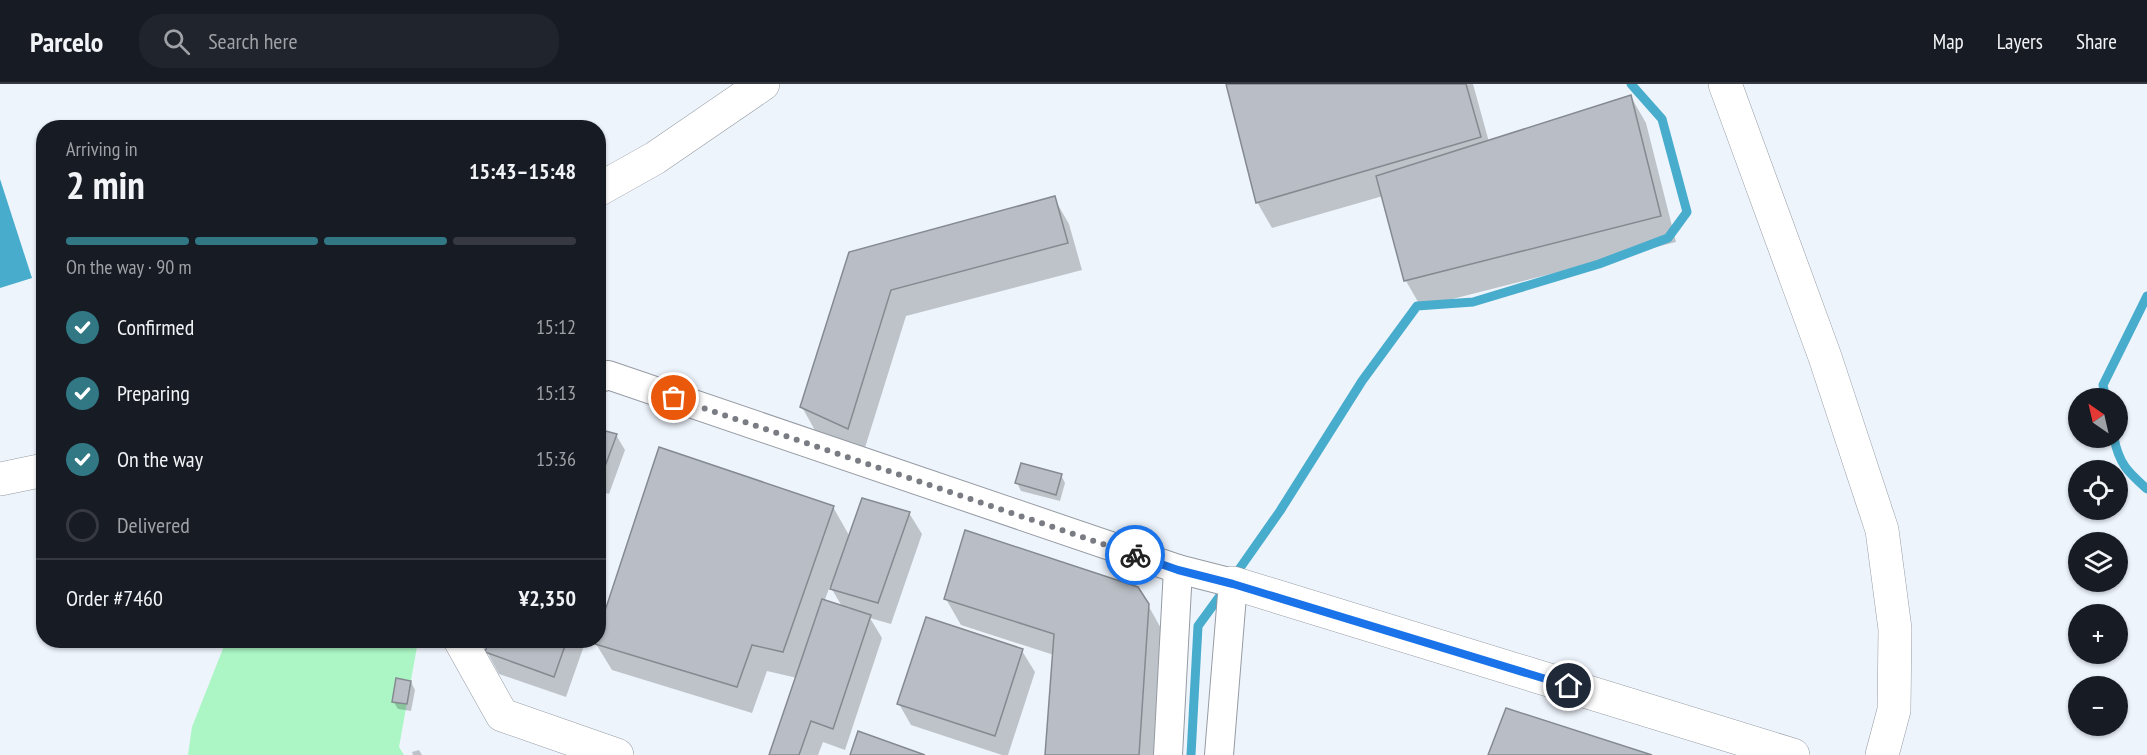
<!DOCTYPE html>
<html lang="en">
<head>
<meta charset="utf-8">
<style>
	:root { --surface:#171b24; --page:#20242c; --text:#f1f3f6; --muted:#9ea1a6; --line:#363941; --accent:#317884 }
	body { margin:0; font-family:"PT Sans Narrow",sans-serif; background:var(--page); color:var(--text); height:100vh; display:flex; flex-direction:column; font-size:22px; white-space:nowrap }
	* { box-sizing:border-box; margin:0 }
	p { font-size:20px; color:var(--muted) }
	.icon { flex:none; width:33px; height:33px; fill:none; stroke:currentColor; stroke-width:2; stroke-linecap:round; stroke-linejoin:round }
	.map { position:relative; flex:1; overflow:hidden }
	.panel { position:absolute; left:36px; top:36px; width:570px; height:528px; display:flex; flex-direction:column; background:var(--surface); border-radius:24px; box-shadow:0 2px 4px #0004 }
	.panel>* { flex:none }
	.needle { width:39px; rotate:326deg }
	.buttons { position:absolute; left:2068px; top:304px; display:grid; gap:12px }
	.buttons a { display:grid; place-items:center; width:60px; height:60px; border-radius:50%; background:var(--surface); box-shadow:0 2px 4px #0004; font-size:30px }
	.pin { position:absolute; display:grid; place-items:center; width:51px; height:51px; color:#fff; margin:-26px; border:3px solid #fff; border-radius:50%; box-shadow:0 2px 6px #0007 }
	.courier { position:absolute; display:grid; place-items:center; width:60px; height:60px; margin:-30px; border:4px solid #1a73e8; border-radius:50%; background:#fff; color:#222; box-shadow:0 2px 8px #0007 }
	.summary em { font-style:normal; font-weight:600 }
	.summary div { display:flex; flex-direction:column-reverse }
	.summary { display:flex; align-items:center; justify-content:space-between; height:102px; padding:0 30px }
	h1 { font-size:39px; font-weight:600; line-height:45px }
	.bar { display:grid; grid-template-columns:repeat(4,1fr); gap:9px 6px; align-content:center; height:72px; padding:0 30px }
	.bar i { height:8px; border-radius:4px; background:var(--line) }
	.bar .on { background:var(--accent) }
	.bar p { grid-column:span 4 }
	.line { display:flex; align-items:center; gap:15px; padding:0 30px; border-top:2px solid var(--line) }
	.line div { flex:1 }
	ol { padding:0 30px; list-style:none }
	li { display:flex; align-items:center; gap:18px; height:66px }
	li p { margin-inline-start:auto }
	li .icon { padding:6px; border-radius:50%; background:var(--accent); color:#fff; stroke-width:4 }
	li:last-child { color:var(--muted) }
	li i { width:33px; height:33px; border:3px solid var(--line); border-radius:50% }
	header { display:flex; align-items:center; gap:36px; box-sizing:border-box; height:84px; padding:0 30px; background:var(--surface); border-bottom:2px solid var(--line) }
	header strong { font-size:28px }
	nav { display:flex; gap:33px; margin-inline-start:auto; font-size:21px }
	.search { width:420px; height:54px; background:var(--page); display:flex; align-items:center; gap:15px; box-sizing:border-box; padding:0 21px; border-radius:24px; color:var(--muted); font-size:22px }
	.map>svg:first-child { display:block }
	.green { fill:#abf6c4 }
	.water { fill:#48accd }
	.shadow { fill:#0003; fill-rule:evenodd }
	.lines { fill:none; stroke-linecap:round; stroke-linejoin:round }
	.stream { stroke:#48accd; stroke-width:9 }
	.building { fill:#b9bec6; stroke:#858a91; stroke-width:1.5 }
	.minor-casing { stroke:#969ba3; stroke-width:30 }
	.tertiary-casing { stroke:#969ba3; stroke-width:34 }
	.minor { stroke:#fff; stroke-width:28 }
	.tertiary { stroke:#fff; stroke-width:33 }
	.done { stroke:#797c82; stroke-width:6; stroke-dasharray:0 10.8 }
	.route { stroke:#1a73e8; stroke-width:8 }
</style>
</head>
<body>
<header>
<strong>Parcelo</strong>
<div class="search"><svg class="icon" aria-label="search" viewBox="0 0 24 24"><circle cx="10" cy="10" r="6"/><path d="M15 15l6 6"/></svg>Search here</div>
<nav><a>Map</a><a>Layers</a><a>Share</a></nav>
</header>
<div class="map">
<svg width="2147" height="671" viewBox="0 0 2147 671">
	<rect width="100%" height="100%" fill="#eef4fc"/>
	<!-- green -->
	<path class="green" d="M226 557H418L399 663 404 671H188L192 643Z"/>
	<!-- water -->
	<path class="water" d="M0 95 32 194 0 204Z"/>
	<!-- shadow -->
	<g class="shadow">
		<path d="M1227 0H1473L1489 58 1631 13 1646 39 1676 158 1421 223 1406 197 1383 112 1272 144 1257 118Z"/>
		<path d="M1054 114 1069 140 1082 186 906 232 863 370 817 350 802 323 851 169Z"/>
		<path d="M598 346 616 351 625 366 609 410 598 407Z"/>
		<path d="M1061 391 1065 399 1060 417 1021 407 1017 399Z"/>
		<path d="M833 423 850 453 909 429 922 450 891 540 870 534 882 554 845 666 823 658 818 671H771L797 594 767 587 752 629 612 586 596 560ZM830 502 843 524 824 518Z"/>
		<path d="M946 515 1148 521 1163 548 1155 671H1046L1054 571 961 541Z"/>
		<path d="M491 556H586L566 613 499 590 487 568Z"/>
		<path d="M1022 567 1035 588 1008 671H1002L911 641 899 620Z"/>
		<path d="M411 598 415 606 411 627 398 625 393 617Z"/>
		<path d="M419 666 422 671H413L412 668Z"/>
	</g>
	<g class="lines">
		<!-- stream -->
		<g class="stream">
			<path d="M2106 315 2103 301 2147 212"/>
			<path d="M2114 354C2119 380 2128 388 2147 405"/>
			<path d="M1233 494 1280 427 1362 297 1417 222 1473 218 1599 180 1668 154 1687 128 1662 35 1631 0"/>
			<path d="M1191 671 1198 542 1225 505"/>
		</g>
	</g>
	<!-- building -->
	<g class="building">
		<path d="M1226 0H1466L1481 53 1256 119Z"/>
		<path d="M1631 11 1661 132 1404 197 1376 92Z"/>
		<path d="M1055 112 1068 159 891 206 848 345 800 323 849 168Z"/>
		<path d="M598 345 617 350 600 396 598 395Z"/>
		<path d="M659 363 834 422 783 568 752 561 737 603 595 560 596 556H598V548Z"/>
		<path d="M1021 379 1062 390 1056 411 1015 399Z"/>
		<path d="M862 414 910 428 878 519 830 505Z"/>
		<path d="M965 446 1138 503 1149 520 1139 671H1045L1054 550 944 515Z"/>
		<path d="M822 515 871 531 833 645 811 637 799 671H769Z"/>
		<path d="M926 533 1023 565 995 652 897 620Z"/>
		<path d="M489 556H567L554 593 485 568Z"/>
		<path d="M396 594 411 597 407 620 392 618Z"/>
		<path d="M1506 624 1652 671H1488Z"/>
		<path d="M858 647 925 671H850Z"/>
	</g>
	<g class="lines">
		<!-- minor casing -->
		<g class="minor-casing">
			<g id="minor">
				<path d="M598 295 608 291 1178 485 1233 499 1219 671"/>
				<path d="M1168 671 1178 485"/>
			</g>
		</g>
		<!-- tertiary casing -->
		<g class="tertiary-casing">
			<g id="tertiary">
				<path d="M1725 0 1825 273 1882 446 1895 545 1894 626 1882 671"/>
				<path d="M598 106 655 74 763 0"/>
				<path d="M0 395 44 386"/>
				<path d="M1233 499 1793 671"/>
				<path d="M460 556 502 631 617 671"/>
			</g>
		</g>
		<!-- minor -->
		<use href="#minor" class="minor"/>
		<!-- tertiary -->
		<use href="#tertiary" class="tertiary"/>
	</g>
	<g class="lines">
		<!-- done -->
		<path class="done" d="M674 314 1135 471"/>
		<!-- route -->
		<path class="route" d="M1135 471 1178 486 1233 500 1569 602"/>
	</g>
</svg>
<div class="buttons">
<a><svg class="needle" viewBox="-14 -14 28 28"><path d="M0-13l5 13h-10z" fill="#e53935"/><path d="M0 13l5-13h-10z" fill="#9ea1a6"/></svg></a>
<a><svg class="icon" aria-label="locate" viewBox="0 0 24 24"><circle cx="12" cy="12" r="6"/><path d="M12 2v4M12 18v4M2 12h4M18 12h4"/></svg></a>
<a><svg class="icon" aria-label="layers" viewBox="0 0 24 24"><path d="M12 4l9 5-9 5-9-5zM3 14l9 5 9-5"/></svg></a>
<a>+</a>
<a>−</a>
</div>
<div class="pin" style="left:674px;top:314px;background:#ea580c"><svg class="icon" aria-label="bag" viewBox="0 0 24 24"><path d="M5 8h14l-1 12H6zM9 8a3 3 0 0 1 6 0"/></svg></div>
<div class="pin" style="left:1569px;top:602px;background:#1f2937"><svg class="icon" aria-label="home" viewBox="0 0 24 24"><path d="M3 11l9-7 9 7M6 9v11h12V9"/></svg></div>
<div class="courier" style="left:1135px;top:471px"><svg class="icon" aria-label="bike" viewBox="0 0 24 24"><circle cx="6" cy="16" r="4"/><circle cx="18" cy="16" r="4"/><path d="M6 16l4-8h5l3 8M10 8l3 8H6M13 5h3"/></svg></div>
<section class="panel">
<div class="summary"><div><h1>2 min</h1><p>Arriving in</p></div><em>15:43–15:48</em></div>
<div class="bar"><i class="on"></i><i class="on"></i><i class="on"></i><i></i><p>On the way · 90 m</p></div>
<ol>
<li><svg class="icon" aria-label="check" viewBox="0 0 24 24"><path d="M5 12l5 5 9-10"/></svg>Confirmed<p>15:12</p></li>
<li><svg class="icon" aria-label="check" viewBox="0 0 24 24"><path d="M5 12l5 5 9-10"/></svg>Preparing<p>15:13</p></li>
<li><svg class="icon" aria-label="check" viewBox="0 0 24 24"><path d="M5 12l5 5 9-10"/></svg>On the way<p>15:36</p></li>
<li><i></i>Delivered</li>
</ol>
<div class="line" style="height:78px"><div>Order #7460</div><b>¥2,350</b></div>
</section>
</div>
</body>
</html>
